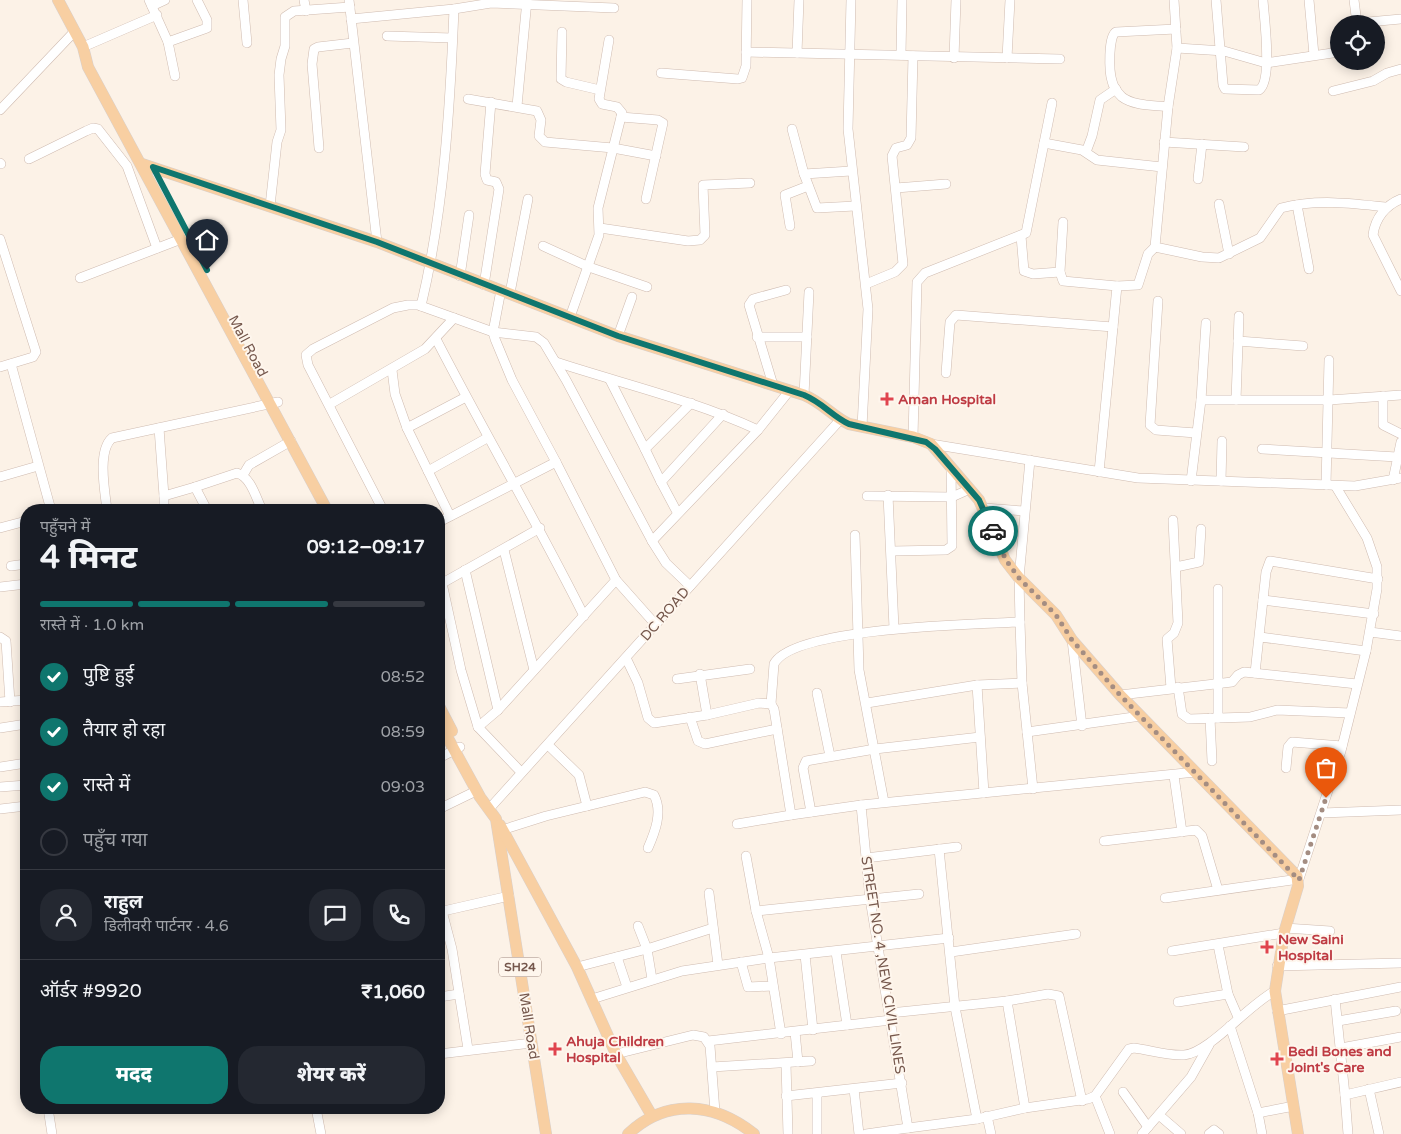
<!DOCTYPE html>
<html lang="hi">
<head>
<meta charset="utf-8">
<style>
	:root { --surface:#171b24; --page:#242831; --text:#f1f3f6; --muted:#9ea1a6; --line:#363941; --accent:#0f766e }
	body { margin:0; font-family:"Varela Round","Noto Sans Devanagari",sans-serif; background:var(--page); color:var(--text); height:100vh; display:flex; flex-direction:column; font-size:19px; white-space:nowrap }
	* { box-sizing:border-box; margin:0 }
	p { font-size:16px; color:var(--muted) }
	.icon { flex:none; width:28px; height:28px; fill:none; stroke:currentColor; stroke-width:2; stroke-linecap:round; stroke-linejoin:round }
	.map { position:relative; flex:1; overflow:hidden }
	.sheet { position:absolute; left:20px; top:504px; width:425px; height:610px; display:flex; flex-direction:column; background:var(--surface); border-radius:20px; box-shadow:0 2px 12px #0003 }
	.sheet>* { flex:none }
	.tools { position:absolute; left:1330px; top:15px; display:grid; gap:10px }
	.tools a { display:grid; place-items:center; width:55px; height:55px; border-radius:50%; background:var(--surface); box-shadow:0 2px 12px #0003; font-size:25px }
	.pin { position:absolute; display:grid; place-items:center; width:42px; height:42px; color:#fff; margin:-51px -21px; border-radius:50% 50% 50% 0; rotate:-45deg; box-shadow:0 0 5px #0007 }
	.pin .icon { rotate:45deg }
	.courier { position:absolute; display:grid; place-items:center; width:50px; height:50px; margin:-25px; border:4px solid #0f766e; border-radius:50%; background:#fff; color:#222; box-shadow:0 1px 6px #0007 }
	.summary em { font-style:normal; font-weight:800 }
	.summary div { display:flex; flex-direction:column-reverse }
	.summary { display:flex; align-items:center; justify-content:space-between; height:85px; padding:0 20px }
	h1 { font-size:32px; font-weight:800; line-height:38px }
	.bar { display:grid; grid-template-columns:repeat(4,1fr); gap:8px 5px; align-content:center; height:60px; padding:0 20px }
	.bar i { height:6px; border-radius:4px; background:var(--line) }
	.bar .on { background:var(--accent) }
	.bar p { grid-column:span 4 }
	.line { display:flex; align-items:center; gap:12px; padding:0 20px; border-top:1px solid var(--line) }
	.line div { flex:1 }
	.round { display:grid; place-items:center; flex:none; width:52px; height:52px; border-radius:20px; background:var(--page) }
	ol { padding:0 20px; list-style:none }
	li { display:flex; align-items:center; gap:15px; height:55px }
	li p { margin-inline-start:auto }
	li .icon { padding:5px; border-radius:50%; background:var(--accent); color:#fff; stroke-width:4 }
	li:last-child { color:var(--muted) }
	li i { width:28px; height:28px; border:2px solid var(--line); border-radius:50% }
	.cta { display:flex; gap:10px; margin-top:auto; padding:10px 20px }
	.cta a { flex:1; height:58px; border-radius:20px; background:var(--accent); color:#fff; font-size:20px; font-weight:800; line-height:58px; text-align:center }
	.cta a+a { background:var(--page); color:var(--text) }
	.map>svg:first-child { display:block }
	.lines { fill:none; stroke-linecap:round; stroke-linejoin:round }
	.minor-casing { stroke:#cfbbb0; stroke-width:10 }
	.major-casing { stroke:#d8d0cd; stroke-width:12 }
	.minor { stroke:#fff; stroke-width:9 }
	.major { stroke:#f8cfa2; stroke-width:11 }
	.done { stroke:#a48d82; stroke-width:5; stroke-dasharray:0 9 }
	.route { stroke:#0f766e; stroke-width:6 }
	.health-dot { fill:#e0444e; stroke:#fef6ed; stroke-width:2 }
	.labels { text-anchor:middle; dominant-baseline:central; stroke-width:4; stroke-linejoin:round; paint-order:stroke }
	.shield { fill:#fef6ed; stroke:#9e877c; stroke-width:1 }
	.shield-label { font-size:12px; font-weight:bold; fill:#75574c }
	.street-label { font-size:14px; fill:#75574c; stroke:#fef6ed }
	.health-label { font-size:14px; font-weight:bold; fill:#be3a42; stroke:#fef6ed; text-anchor:start }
</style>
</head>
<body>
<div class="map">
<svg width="1401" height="1134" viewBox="0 0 1401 1134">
	<rect width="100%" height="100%" fill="#fcf2e7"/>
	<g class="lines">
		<!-- minor casing -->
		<g class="minor-casing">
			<g id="minor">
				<path d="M149 0 168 42 175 76"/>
				<path d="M243 0 247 43"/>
				<path d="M304 0 306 11"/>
				<path d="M349 0 377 242"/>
				<path d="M851 0 848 129 868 309 862 427"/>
				<path d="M1174 0 1177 48 1168 107 1155 247 1202 257 1219 258 1260 238 1281 208C1315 199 1351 203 1385 207"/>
				<path d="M1216 0 1223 85 1225 89 1259 90C1273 81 1264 16 1263 0"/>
				<path d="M1309 0 1314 55"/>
				<path d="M1354 0 1357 24"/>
				<path d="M152 6 165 0"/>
				<path d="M351 19 454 9 491 3 614 8"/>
				<path d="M1357 23 1401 19"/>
				<path d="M562 32 561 79 566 82 600 90"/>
				<path d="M387 36 452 38"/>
				<path d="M168 42 207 28V20L197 0"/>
				<path d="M83 47 157 15"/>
				<path d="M1177 48 1224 51 1266 63 1339 52"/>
				<path d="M746 52 1060 59"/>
				<path d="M797 53 799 0"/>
				<path d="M901 55 902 0"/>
				<path d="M954 58 956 0"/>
				<path d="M1007 58 1010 0"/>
				<path d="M661 73 738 79 742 78 746 66 747 0"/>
				<path d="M1333 91 1373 81 1387 73 1401 69"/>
				<path d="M468 99 537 111 541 120 539 136 545 142 613 148 656 156"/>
				<path d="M517 106 527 0"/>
				<path d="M1168 107C1154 105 1134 106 1122 97 1118 93 1113 86 1112 81 1109 72 1108 36 1116 32L1176 29"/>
				<path d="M0 110 75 31"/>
				<path d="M621 117 658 120 663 123 646 199"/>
				<path d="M792 129 804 174 817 208 855 206"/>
				<path d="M1164 142 1244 147"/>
				<path d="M1044 143 1082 150 1097 160 1162 167"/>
				<path d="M319 148 312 64 314 49 318 47 353 43"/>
				<path d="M1086 152 1092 136 1100 100 1116 89"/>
				<path d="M29 159 86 131 93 128 98 129 127 166 157 248"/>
				<path d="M0 163 1 164"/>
				<path d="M804 174 851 171"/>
				<path d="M1198 179 1202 144"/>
				<path d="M896 188 946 184"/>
				<path d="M1401 199C1386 205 1375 218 1373 235L1401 291"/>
				<path d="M1219 204 1229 254"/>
				<path d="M1297 205 1309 269"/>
				<path d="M270 206 277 142 281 130 279 75 281 59 285 46V17L294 11 350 7"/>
				<path d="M1063 222 1060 272 1063 281 1117 286 1099 472"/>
				<path d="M790 226 785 195 808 186"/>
				<path d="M600 228 688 241 700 240 705 235 703 185 750 183"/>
				<path d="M1021 236 1024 271 1033 274 1060 272"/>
				<path d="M0 239 36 352 33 357 0 367"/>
				<path d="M543 246 589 267 647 287"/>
				<path d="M460 276 469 215"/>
				<path d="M80 278 189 236"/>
				<path d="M866 284 895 272 903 264 892 156 896 148 907 145 911 138 913 56"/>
				<path d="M484 285 499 189 496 182 487 180 485 174 491 102"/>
				<path d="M1117 286 1138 285 1148 254 1155 247"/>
				<path d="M501 290 493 332 495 339 512 380 556 462"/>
				<path d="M510 293 528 199"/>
				<path d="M1158 301 1150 425 1156 430 1196 433"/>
				<path d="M421 306C444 210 450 108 454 9"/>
				<path d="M570 317 599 235 598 208 622 113 617 107 602 104 599 99 609 40"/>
				<path d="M618 336 632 297"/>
				<path d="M757 337H807"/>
				<path d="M436 339C484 432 537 522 584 616"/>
				<path d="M1238 341 1303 346"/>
				<path d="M556 362C623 384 693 400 758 430L790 390"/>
				<path d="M11 364 51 510"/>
				<path d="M392 370 395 394 407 428 466 397"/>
				<path d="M946 373 950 322 956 315 1113 327"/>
				<path d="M610 380 645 449"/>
				<path d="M773 385 749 305 753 299 786 290"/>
				<path d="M804 395 809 292"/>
				<path d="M1383 396V425L1401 434"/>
				<path d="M1201 400H1329L1401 395"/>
				<path d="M1236 400 1239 316"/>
				<path d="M330 404 425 349 454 318"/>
				<path d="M159 428 164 496"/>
				<path d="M407 428 450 516"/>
				<path d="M913 437 917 282 925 273 1026 233 1052 103"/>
				<path d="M931 444 1138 478 1355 486 1401 478"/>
				<path d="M1262 449 1397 457"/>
				<path d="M428 471 487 438"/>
				<path d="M243 475 249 465 291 441"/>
				<path d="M0 477 38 466"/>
				<path d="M1393 480 1401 442"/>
				<path d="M1191 481 1201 400 1206 323"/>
				<path d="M1221 481 1222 441"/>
				<path d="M661 482 645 449 691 403"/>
				<path d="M1326 485 1329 360"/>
				<path d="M888 495 894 628"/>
				<path d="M867 496 952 497 970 489"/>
				<path d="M984 508 1024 511"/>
				<path d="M107 510C105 492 97 451 112 438L278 402"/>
				<path d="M164 510V496L195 487"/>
				<path d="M207 510 195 487 237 473C251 477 256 498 262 510"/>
				<path d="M383 510 308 365 306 355 313 349 393 308 408 305H418L493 332 536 337 544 343 566 380 652 541"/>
				<path d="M677 512 661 482 723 414"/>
				<path d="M439 522 556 462 616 580 656 625"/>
				<path d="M0 528 26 521"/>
				<path d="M855 535 859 670 884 802"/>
				<path d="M504 550 534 670"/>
				<path d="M892 551 946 550 952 546 951 468"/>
				<path d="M11 566 26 564"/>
				<path d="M1176 567 1199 562 1201 529"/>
				<path d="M465 570 498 710"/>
				<path d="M442 583 461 670 478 727 521 772"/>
				<path d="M439 585 540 528"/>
				<path d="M690 586 666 563 652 541 758 430"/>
				<path d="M0 587 26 584"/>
				<path d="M1218 589V718"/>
				<path d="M1263 600 1374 614"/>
				<path d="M1020 622 1019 578 1030 460"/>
				<path d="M1370 632 1401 636"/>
				<path d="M0 637 6 641 10 702"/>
				<path d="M1260 637 1366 651"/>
				<path d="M1072 640 1082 726"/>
				<path d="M626 658 638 683 648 718 654 723 707 715 759 703 771 704 774 709 791 815 861 805"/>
				<path d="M1255 673 1266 572 1270 561 1378 579"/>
				<path d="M700 674 707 715"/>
				<path d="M677 679 750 669"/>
				<path d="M977 685 984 793"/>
				<path d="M1178 687 1182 714 1189 719 1250 717 1277 710 1350 713"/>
				<path d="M1171 688 1167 639 1174 633 1178 623 1173 520"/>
				<path d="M817 693 830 756"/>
				<path d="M1120 695 1232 682 1238 675 1244 672 1357 684"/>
				<path d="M0 702 26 700"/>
				<path d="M867 703 977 685 1022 683"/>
				<path d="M771 704 774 664C792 627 978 624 1020 622L1022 683 1033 789"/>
				<path d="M690 717 698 741 705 744 777 729"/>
				<path d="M1210 718 1212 761"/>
				<path d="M478 727 498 710 616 580"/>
				<path d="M0 728 26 724"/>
				<path d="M1027 732 1141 716"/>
				<path d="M548 745 579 775 587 806"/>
				<path d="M439 758 460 747"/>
				<path d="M0 767 26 763"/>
				<path d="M1286 768 1288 747 1292 742 1342 746"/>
				<path d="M1196 772 861 805 870 899 908 1128 977 1119 1025 1108 1088 1099 1095 1096 1129 1049 1134 1048C1150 1050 1168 1056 1184 1055 1209 1053 1248 1005 1275 991"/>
				<path d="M1174 776 1182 832"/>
				<path d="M0 787 26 785"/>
				<path d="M0 809 26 806"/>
				<path d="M439 809 476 791"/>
				<path d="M489 809 840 420"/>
				<path d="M811 812 803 768 806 761 875 749 980 737"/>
				<path d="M1322 813 1401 810"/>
				<path d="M737 824 791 815"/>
				<path d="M502 830 546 816 645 792 654 795C663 812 655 832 648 848"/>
				<path d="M1104 841 1196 830 1202 836 1218 890"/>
				<path d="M939 849 955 1007 977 1119"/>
				<path d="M746 856 756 911 769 958 781 1034"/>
				<path d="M866 858 957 847"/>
				<path d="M709 893 718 965"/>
				<path d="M1165 898 1299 879 1341 751 1366 651 1377 589V567L1367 538 1336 487"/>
				<path d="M442 911 452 949 468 1049"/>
				<path d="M756 911 919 894"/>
				<path d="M439 912 509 896"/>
				<path d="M638 926 647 949 652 979"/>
				<path d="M1285 928 1330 931"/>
				<path d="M1218 945 1228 994 1238 1017"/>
				<path d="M1172 951 1284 933"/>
				<path d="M836 952 847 1025"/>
				<path d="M951 952 1076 934"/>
				<path d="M805 955 813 1030"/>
				<path d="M617 957 627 987"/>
				<path d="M741 962 748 987 773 986"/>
				<path d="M1277 966 1401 963"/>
				<path d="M577 967 647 949 713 928"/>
				<path d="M439 997 459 994"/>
				<path d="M592 999 682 971 769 958 949 938"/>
				<path d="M1335 999 1345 1095"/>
				<path d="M1007 1001 1025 1108"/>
				<path d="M1178 1002 1228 994"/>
				<path d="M1277 1011 1401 987"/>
				<path d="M890 1013 1007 1001 1048 994 1059 996 1082 1101"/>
				<path d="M1338 1021 1396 1011"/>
				<path d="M1230 1026 1258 1113 1262 1134"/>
				<path d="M795 1032 798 1062"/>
				<path d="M708 1041 891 1020"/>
				<path d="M1341 1048 1401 1037"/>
				<path d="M439 1054 532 1043"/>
				<path d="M616 1054 693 1035 704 1037 710 1046 715 1112"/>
				<path d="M786 1064 788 1134"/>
				<path d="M712 1067 811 1061"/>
				<path d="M854 1089 859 1134"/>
				<path d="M1369 1089 1379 1134"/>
				<path d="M1123 1092 1148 1127"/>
				<path d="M817 1094V1134"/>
				<path d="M786 1096 902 1083"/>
				<path d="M1095 1096 1110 1134"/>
				<path d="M48 1108 52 1134"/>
				<path d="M316 1108 321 1134"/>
				<path d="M1258 1113 1294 1106"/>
				<path d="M1159 1115 1181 1134"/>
				<path d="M987 1116 991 1134"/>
				<path d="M866 1134 908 1128"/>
				<path d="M1142 1134 1191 1077 1209 1045"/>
				<path d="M1209 1134 1214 1130 1219 1134"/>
				<path d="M1348 1134 1345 1095 1401 1082"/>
			</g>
		</g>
		<!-- major casing -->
		<g class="major-casing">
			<g id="major">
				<path d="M58 0 83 47 88 67 327 510"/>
				<path d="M142 164 377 242 618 336 804 395C823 403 832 416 849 424L913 437 931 444 979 500 1005 560 1019 578 1056 615 1072 640 1120 695 1297 876 1298 886 1284 933 1275 991 1298 1134"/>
				<path d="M439 706 452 731"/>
				<path d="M439 722 480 797 496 819 546 1134"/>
				<path d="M500 825 577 967 616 1054 652 1116"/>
				<path d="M628 1134C666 1098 714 1102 754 1134"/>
			</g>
		</g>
		<!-- minor -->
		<use href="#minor" class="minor"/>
		<!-- major -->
		<use href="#major" class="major"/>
	</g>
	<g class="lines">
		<!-- done -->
		<path class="done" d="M993 531 1006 560 1019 578 1056 615 1072 640 1120 695 1299 880 1326 798"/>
		<!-- route -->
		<path class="route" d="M207 270 153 167 377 242 618 336 804 395C823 403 832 416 849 424L926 442 935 449 979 500 993 531"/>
	</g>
	<!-- markers -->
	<g class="health-dot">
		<path d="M884.5 391.5h5v5h5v5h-5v5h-5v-5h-5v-5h5z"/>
		<path d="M1264.5 939.5h5v5h5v5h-5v5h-5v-5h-5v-5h5z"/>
		<path d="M552.5 1041.5h5v5h5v5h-5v5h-5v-5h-5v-5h5z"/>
		<path d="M1274.5 1051.5h5v5h5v5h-5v5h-5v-5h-5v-5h5z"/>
	</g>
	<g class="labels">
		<!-- shield labels -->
		<rect class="shield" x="499" y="957.5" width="42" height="19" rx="4"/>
		<g class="shield-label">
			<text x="520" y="967">SH24</text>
		</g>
		<!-- street labels -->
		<g class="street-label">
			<text transform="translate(248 346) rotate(62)">Mall Road</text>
			<text transform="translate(665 614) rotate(-49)">DC ROAD</text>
			<text transform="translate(883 965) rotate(81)">STREET NO. 4 ,NEW CIVIL LINES</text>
			<text transform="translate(529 1026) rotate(81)">Mall Road</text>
		</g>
		<!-- health labels -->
		<g class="health-label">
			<text x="898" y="399">Aman Hospital</text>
			<text x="1278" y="939">New Saini<tspan x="1278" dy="16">Hospital</tspan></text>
			<text x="566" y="1041">Ahuja Children<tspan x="566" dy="16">Hospital</tspan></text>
			<text x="1288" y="1051">Bedi Bones and<tspan x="1288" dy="16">Joint's Care</tspan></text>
		</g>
	</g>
</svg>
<div class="tools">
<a><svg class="icon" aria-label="locate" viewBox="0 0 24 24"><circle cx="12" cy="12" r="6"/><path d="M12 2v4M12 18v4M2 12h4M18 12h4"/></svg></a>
</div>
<div class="pin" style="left:1326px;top:798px;background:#ea580c"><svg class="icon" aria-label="bag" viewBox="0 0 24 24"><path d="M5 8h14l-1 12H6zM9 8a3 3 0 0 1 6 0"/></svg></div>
<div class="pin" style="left:207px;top:270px;background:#1f2937"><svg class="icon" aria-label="home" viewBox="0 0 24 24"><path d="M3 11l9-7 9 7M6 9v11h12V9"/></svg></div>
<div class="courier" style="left:993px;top:531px"><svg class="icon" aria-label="car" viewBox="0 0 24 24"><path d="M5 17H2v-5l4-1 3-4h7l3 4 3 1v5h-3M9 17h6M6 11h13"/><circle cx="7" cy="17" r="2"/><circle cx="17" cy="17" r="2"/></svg></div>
<section class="sheet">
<div class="summary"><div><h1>4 मिनट</h1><p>पहुँचने में</p></div><em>09:12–09:17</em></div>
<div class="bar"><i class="on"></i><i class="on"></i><i class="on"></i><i></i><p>रास्ते में · 1.0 km</p></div>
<ol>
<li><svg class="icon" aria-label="check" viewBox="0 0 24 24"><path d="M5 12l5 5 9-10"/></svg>पुष्टि हुई<p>08:52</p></li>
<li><svg class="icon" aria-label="check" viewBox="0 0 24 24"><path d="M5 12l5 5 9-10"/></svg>तैयार हो रहा<p>08:59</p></li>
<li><svg class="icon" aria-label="check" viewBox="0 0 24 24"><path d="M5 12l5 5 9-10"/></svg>रास्ते में<p>09:03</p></li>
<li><i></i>पहुँच गया</li>
</ol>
<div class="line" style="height:90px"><a class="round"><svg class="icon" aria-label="person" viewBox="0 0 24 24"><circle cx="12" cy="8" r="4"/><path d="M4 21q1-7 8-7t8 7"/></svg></a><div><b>राहुल</b><p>डिलीवरी पार्टनर · 4.6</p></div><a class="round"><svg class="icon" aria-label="chat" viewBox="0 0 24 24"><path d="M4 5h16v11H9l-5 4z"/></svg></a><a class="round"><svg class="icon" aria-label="phone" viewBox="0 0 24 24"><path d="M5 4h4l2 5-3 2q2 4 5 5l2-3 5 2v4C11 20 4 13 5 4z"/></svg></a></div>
<div class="line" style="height:65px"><div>ऑर्डर #9920</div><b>₹1,060</b></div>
<div class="cta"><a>मदद</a><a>शेयर करें</a></div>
</section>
</div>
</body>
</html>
